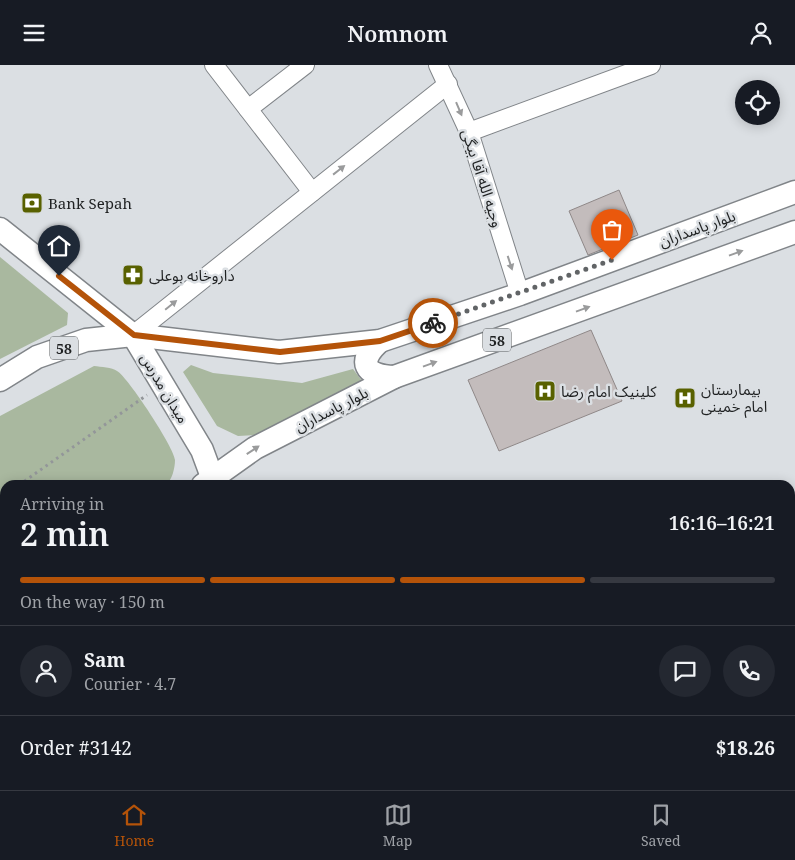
<!DOCTYPE html>
<html lang="en">
<head>
<meta charset="utf-8">
<style>
	:root { --surface:#171b24; --page:#242831; --text:#f1f3f6; --muted:#9ea1a6; --line:#363941; --accent:#b45309 }
	body { margin:0; font-family:"Noto Serif","Noto Sans Arabic",serif; background:var(--page); color:var(--text); height:100vh; display:flex; flex-direction:column; font-size:19px; white-space:nowrap }
	* { box-sizing:border-box; margin:0 }
	p { font-size:16px; color:var(--muted) }
	.icon { flex:none; width:28px; height:28px; fill:none; stroke:currentColor; stroke-width:2; stroke-linecap:round; stroke-linejoin:round }
	.map { position:relative; flex:1; overflow:hidden }
	.details { position:absolute; left:0px; top:415px; width:795px; height:310px; display:flex; flex-direction:column; background:var(--surface); border-radius:15px 15px 0 0; box-shadow:0 2px 12px #0003 }
	.details>* { flex:none }
	.controls { position:absolute; left:735px; top:15px; display:grid; gap:10px }
	.controls a { display:grid; place-items:center; width:45px; height:45px; border-radius:50%; background:var(--surface); box-shadow:0 2px 12px #0003; font-size:25px }
	.pin { position:absolute; display:grid; place-items:center; width:42px; height:42px; color:#fff; margin:-51px -21px; border-radius:50% 50% 50% 0; rotate:-45deg; box-shadow:0 0 5px #0007 }
	.pin .icon { rotate:45deg }
	.courier { position:absolute; display:grid; place-items:center; width:50px; height:50px; margin:-25px; border:4px solid #b45309; border-radius:50%; background:#fff; color:#222; box-shadow:0 1px 6px #0007 }
	.head em { font-style:normal; font-weight:600 }
	.head div { display:flex; flex-direction:column-reverse }
	.head { display:flex; align-items:center; justify-content:space-between; height:85px; padding:0 20px }
	h1 { font-size:32px; font-weight:600; line-height:38px }
	.bar { display:grid; grid-template-columns:repeat(4,1fr); gap:8px 5px; align-content:center; height:60px; padding:0 20px }
	.bar i { height:6px; border-radius:4px; background:var(--line) }
	.bar .selected { background:var(--accent) }
	.bar p { grid-column:span 4 }
	.line { display:flex; align-items:center; gap:12px; padding:0 20px; border-top:1px solid var(--line) }
	.line div { flex:1 }
	.round { display:grid; place-items:center; flex:none; width:52px; height:52px; border-radius:26px; background:var(--page) }
	header { display:flex; justify-content:space-between; align-items:center; height:65px; padding:0 20px; background:var(--surface); font-size:22px; font-weight:600 }
	.menu { display:flex; justify-content:space-around; align-items:center; height:70px; border-top:1px solid var(--line); background:var(--surface); font-size:14px; color:var(--muted) }
	.menu a { display:grid; justify-items:center; gap:2px }
	.menu .selected { color:var(--accent) }
	.map>svg:first-child { display:block }
	.green { fill:#a9b89f }
	.building { fill:#c3bcbc; stroke:#8f8888 }
	.lines { fill:none; stroke-linecap:round; stroke-linejoin:round }
	.minor-casing { stroke:#818589; stroke-width:20 }
	.major-casing { stroke:#818589; stroke-width:25 }
	.path { stroke:#939699; stroke-width:3; stroke-dasharray:2.5 4; stroke-linecap:butt }
	.minor { stroke:#fff; stroke-width:18 }
	.major { stroke:#fff; stroke-width:22 }
	.oneway { fill:#9a9b9c }
	.done { stroke:#616466; stroke-width:5; stroke-dasharray:0 9 }
	.route { stroke:#b45309; stroke-width:6 }
	.labels { text-anchor:middle; dominant-baseline:central; stroke-width:5; stroke-linejoin:round; paint-order:stroke }
	.shield { fill:#dbdfe3; stroke:#575a5c; stroke-width:1 }
	.shield-label { font-size:14px; font-weight:bold; fill:#1f2122 }
	.street-label { font-size:15px; fill:#1f2122; stroke:#dbdfe3 }
	.poi-label { font-size:15px; fill:#1f2122; stroke:#dbdfe3; text-anchor:start }
</style>
</head>
<body>
<header><svg class="icon" aria-label="menu" viewBox="0 0 24 24"><path d="M4 6h16M4 12h16M4 18h16"/></svg>Nomnom<svg class="icon" aria-label="person" viewBox="0 0 24 24"><circle cx="12" cy="8" r="4"/><path d="M4 21q1-7 8-7t8 7"/></svg></header>
<div class="map">
<svg width="795" height="725" viewBox="0 0 795 725">
	<rect width="100%" height="100%" fill="#dbdfe3"/>
	<!-- green -->
	<g class="green">
		<path d="M0 192 68 248 67 260 0 294Z"/>
		<path d="M191 300 213 308 302 318 353 304 362 316 258 370 238 371 217 361 183 307Z"/>
		<path d="M94 301C101 302 112 302 117 306 128 312 175 384 175 395 175 403 172 415 166 420H5V526L0 529V351Z"/>
	</g>
	<!-- building -->
	<g class="building">
		<path d="M619 125 638 170 588 190 569 146Z"/>
		<path d="M591 265 622 336 499 386 468 315Z"/>
	</g>
	<g class="lines">
		<!-- minor casing -->
		<g class="minor-casing">
			<g id="minor">
				<path d="M214 0 312 127"/>
				<path d="M438 0 469 67 520 229"/>
				<path d="M248 44 305 0"/>
				<path d="M469 67 651 0"/>
				<path d="M133 270 448 19"/>
				<path d="M790 534 795 532"/>
				<path d="M0 617 5 613"/>
				<path d="M790 690 795 687"/>
				<path d="M460 720 463 725"/>
				<path d="M308 725 318 720"/>
				<path d="M716 725 726 720"/>
			</g>
		</g>
		<!-- major casing -->
		<g class="major-casing">
			<g id="major">
				<path d="M0 164 133 270 202 385 215 420"/>
				<path d="M380 276C356 297 365 311 394 312"/>
				<path d="M0 315 37 292 86 275 133 270 279 287 380 276 520 229 795 127"/>
				<path d="M203 420 255 383 394 312 795 167"/>
				<path d="M0 553 5 550"/>
				<path d="M369 720 371 725"/>
				<path d="M428 720 431 725"/>
			</g>
		</g>
		<!-- path -->
		<g class="path">
			<path d="M19 420 147 330"/>
			<path d="M0 433 5 429"/>
			<path d="M0 436 5 443"/>
		</g>
		<!-- minor -->
		<use href="#minor" class="minor"/>
		<!-- major -->
		<use href="#major" class="major"/>
	</g>
	<!-- one-way arrows -->
	<defs><path id="oneway-solid" d="M-6-.8H1V-3.2L6.5 0L1 3.2V.8H-6Z" transform="scale(1.25)"/></defs>
	<g class="oneway">
		<use href="#oneway-solid" transform="translate(459 44) rotate(67)"/>
		<use href="#oneway-solid" transform="translate(339 105) rotate(-38)"/>
		<use href="#oneway-solid" transform="translate(736 188) rotate(-20)"/>
		<use href="#oneway-solid" transform="translate(510 198) rotate(72)"/>
		<use href="#oneway-solid" transform="translate(171 240) rotate(-39)"/>
		<use href="#oneway-solid" transform="translate(583 244) rotate(-20)"/>
		<use href="#oneway-solid" transform="translate(430 299) rotate(-20)"/>
		<use href="#oneway-solid" transform="translate(253 385) rotate(-33)"/>
	</g>
	<g class="lines">
		<!-- done -->
		<path class="done" d="M433 258 612 195"/>
		<!-- route -->
		<path class="route" d="M59 211 134 270 280 287 380 276 433 258"/>
	</g>
	<!-- icons -->
	<defs>
		<g id="bank-square" transform="scale(1.125)"><rect x="-9" y="-9" width="18" height="18" rx="4" fill="#596100" stroke="#dbdfe3"/><path d="M-6-4H6V4H-6ZM0-2.3a2.3 2.3 0 1 0 0 4.6a2.3 2.3 0 1 0 0-4.6Z" fill="#fff"/></g>
		<g id="pharmacy-square" transform="scale(1.125)"><rect x="-9" y="-9" width="18" height="18" rx="4" fill="#596100" stroke="#dbdfe3"/><path d="M-2-6h4v4h4v4h-4v4h-4v-4h-4v-4h4Z" fill="#fff"/></g>
		<g id="hospital-square" transform="scale(1.125)"><rect x="-9" y="-9" width="18" height="18" rx="4" fill="#596100" stroke="#dbdfe3"/><path d="M-5-5h3v3.5h4V-5h3V5h-3V1.5h-4V5h-3Z" fill="#fff"/></g>
	</defs>
	<g fill-rule="evenodd">
		<use href="#bank-square" x="32" y="138"/>
		<use href="#pharmacy-square" x="133" y="210"/>
		<use href="#hospital-square" x="545" y="326"/>
		<use href="#hospital-square" x="685" y="333"/>
	</g>
	<g class="labels">
		<!-- shield labels -->
		<g class="shield">
			<rect x="483" y="263.5" width="28" height="23" rx="4"/>
			<rect x="50" y="271.5" width="28" height="23" rx="4"/>
		</g>
		<g class="shield-label">
			<text x="497" y="275">58</text>
			<text x="64" y="283">58</text>
		</g>
		<!-- street labels -->
		<g class="street-label">
			<text transform="translate(483 113) rotate(72)">وجیه الله آقا بیگی</text>
			<text transform="translate(697 163) rotate(-20)">بلوار پاسداران</text>
			<text transform="translate(165 323) rotate(59)">میدان مدرس</text>
			<text transform="translate(331 344) rotate(-27)">بلوار پاسداران</text>
		</g>
		<!-- poi labels -->
		<g class="poi-label">
			<text x="48" y="138">Bank Sepah</text>
			<text x="149" y="210">داروخانه بوعلی</text>
			<text x="701" y="324">بیمارستان<tspan x="701" dy="17">امام خمینی</tspan></text>
			<text x="561" y="326">کلینیک امام رضا</text>
		</g>
	</g>
</svg>
<div class="controls">
<a><svg class="icon" aria-label="locate" viewBox="0 0 24 24"><circle cx="12" cy="12" r="6"/><path d="M12 2v4M12 18v4M2 12h4M18 12h4"/></svg></a>
</div>
<div class="pin" style="left:612px;top:195px;background:#ea580c"><svg class="icon" aria-label="bag" viewBox="0 0 24 24"><path d="M5 8h14l-1 12H6zM9 8a3 3 0 0 1 6 0"/></svg></div>
<div class="pin" style="left:59px;top:211px;background:#1f2937"><svg class="icon" aria-label="home" viewBox="0 0 24 24"><path d="M3 11l9-7 9 7M6 9v11h12V9"/></svg></div>
<div class="courier" style="left:433px;top:258px"><svg class="icon" aria-label="bike" viewBox="0 0 24 24"><circle cx="6" cy="16" r="4"/><circle cx="18" cy="16" r="4"/><path d="M6 16l4-8h5l3 8M10 8l3 8H6M13 5h3"/></svg></div>
<section class="details">
<div class="head"><div><h1>2 min</h1><p>Arriving in</p></div><em>16:16–16:21</em></div>
<div class="bar"><i class="selected"></i><i class="selected"></i><i class="selected"></i><i></i><p>On the way · 150 m</p></div>
<div class="line" style="height:90px"><a class="round"><svg class="icon" aria-label="person" viewBox="0 0 24 24"><circle cx="12" cy="8" r="4"/><path d="M4 21q1-7 8-7t8 7"/></svg></a><div><b>Sam</b><p>Courier · 4.7</p></div><a class="round"><svg class="icon" aria-label="chat" viewBox="0 0 24 24"><path d="M4 5h16v11H9l-5 4z"/></svg></a><a class="round"><svg class="icon" aria-label="phone" viewBox="0 0 24 24"><path d="M5 4h4l2 5-3 2q2 4 5 5l2-3 5 2v4C11 20 4 13 5 4z"/></svg></a></div>
<div class="line" style="height:65px"><div>Order #3142</div><b>$18.26</b></div>
</section>
</div>
<nav class="menu">
<a class="selected"><svg class="icon" aria-label="home" viewBox="0 0 24 24"><path d="M3 11l9-7 9 7M6 9v11h12V9"/></svg>Home</a>
<a><svg class="icon" aria-label="map" viewBox="0 0 24 24"><path d="M3 6l6-2 6 2 6-2v14l-6 2-6-2-6 2zM9 4v14M15 6v14"/></svg>Map</a>
<a><svg class="icon" aria-label="saved" viewBox="0 0 24 24"><path d="M7 4h10v16l-5-4-5 4z"/></svg>Saved</a>
</nav>
</body>
</html>
